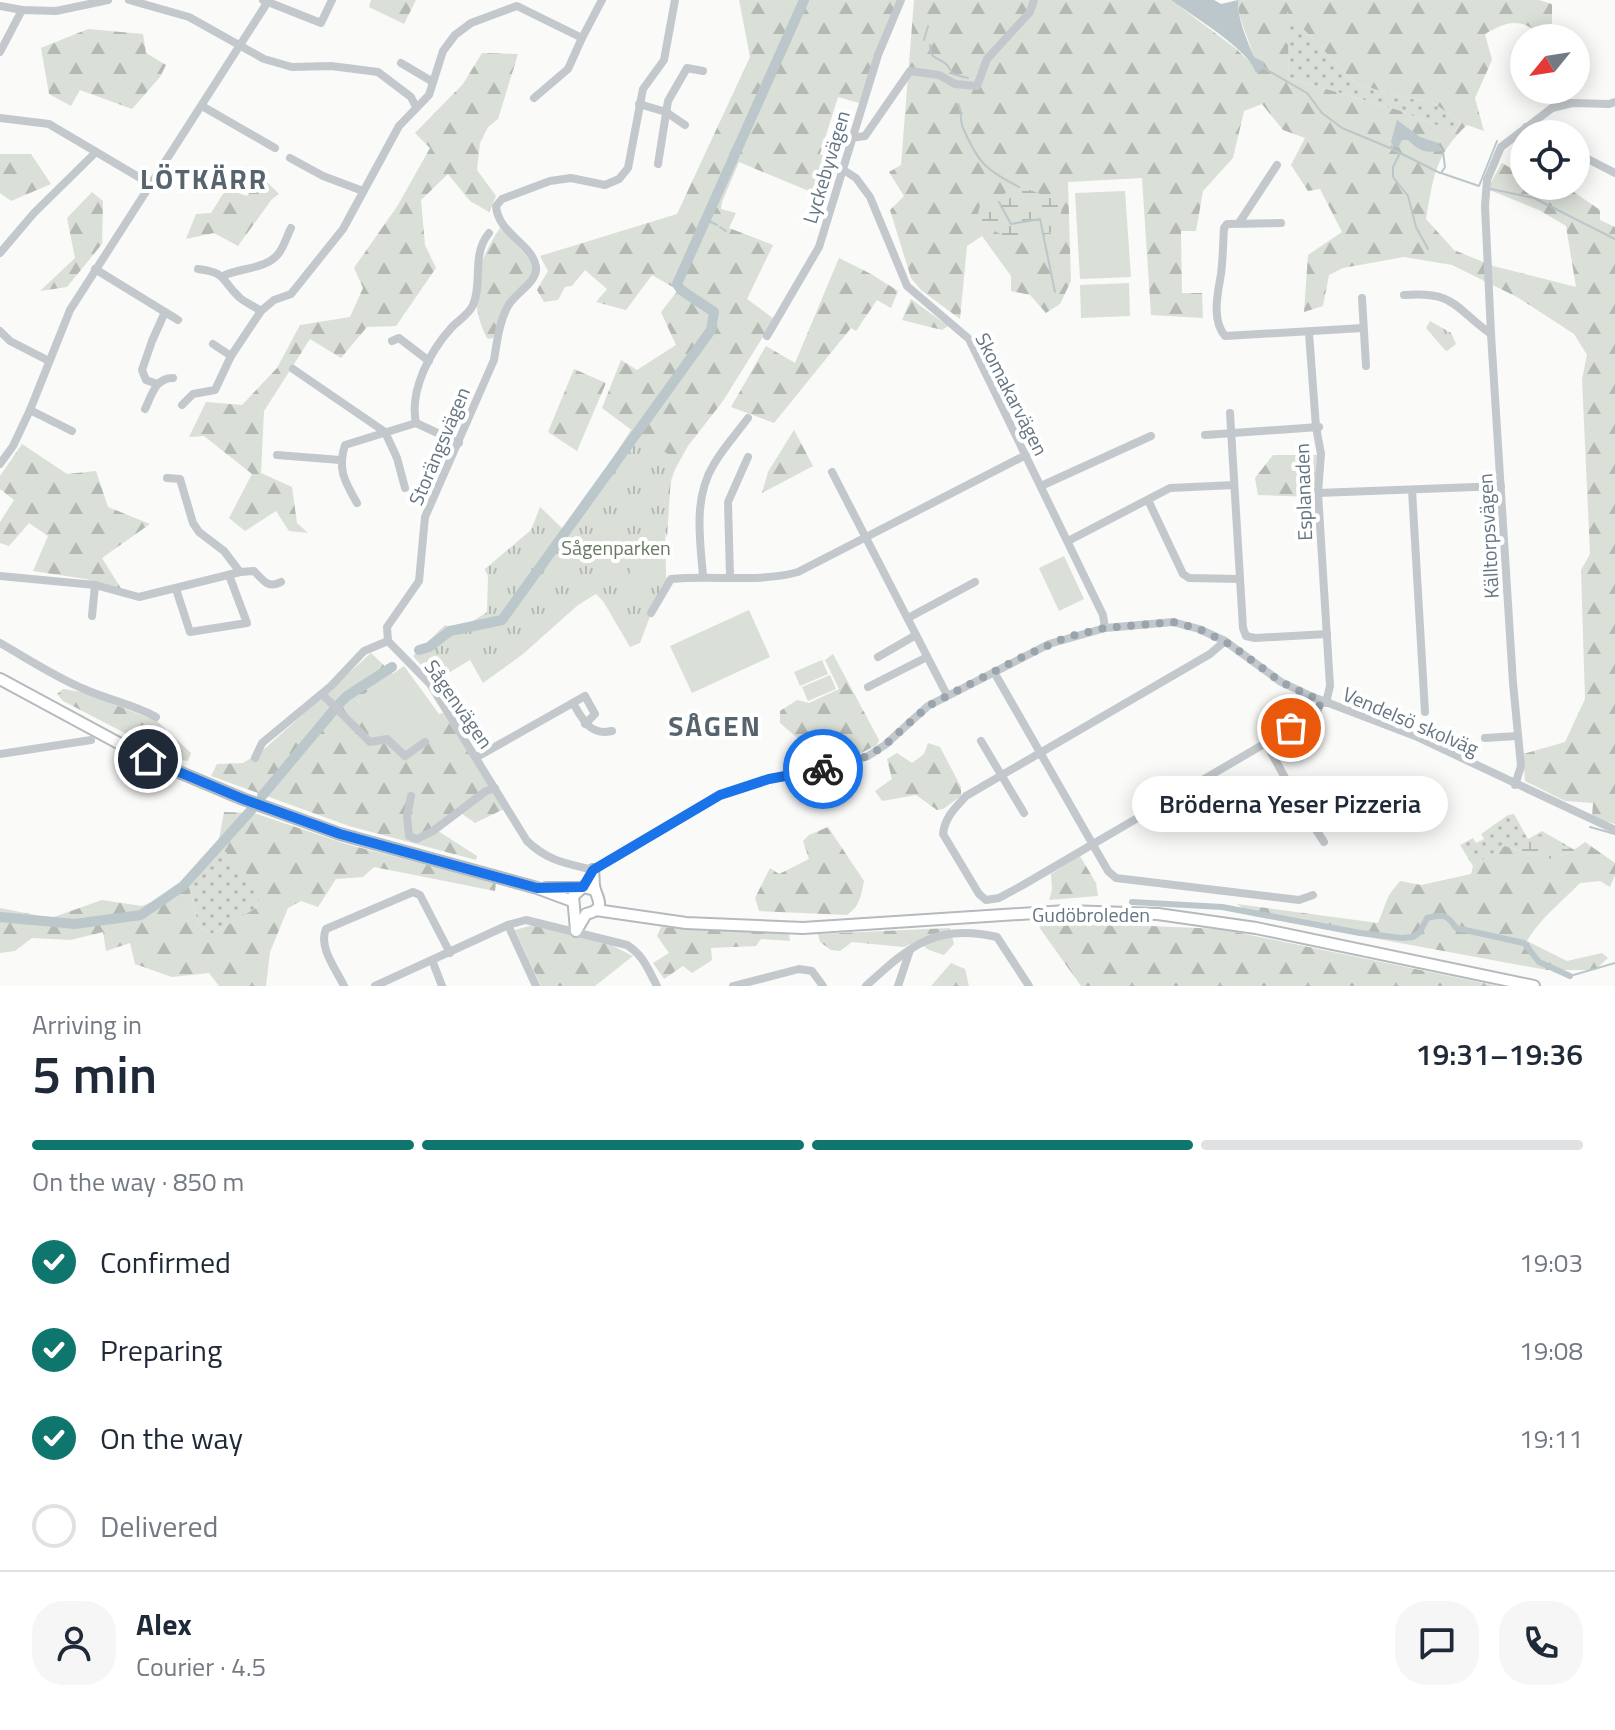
<!DOCTYPE html>
<html lang="en">
<head>
<meta charset="utf-8">
<style>
	:root { --surface:#fff; --page:#f6f6f7; --text:#1f2937; --muted:#747a83; --line:#e0e1e3; --accent:#0f766e }
	body { margin:0; font-family:"Titillium Web",sans-serif; background:var(--page); color:var(--text); height:100vh; display:flex; flex-direction:column; font-size:30px; white-space:nowrap }
	* { box-sizing:border-box; margin:0 }
	p { font-size:26px; color:var(--muted) }
	.icon { flex:none; width:44px; height:44px; fill:none; stroke:currentColor; stroke-width:2; stroke-linecap:round; stroke-linejoin:round }
	.map { position:relative; height:986px; overflow:hidden }
	.drawer { display:flex; flex-direction:column; background:var(--surface); flex:1 }
	.drawer>* { flex:none }
	.needle { width:52px; rotate:240deg }
	.buttons { position:absolute; left:1510px; top:24px; display:grid; gap:16px }
	.buttons a { display:grid; place-items:center; width:80px; height:80px; border-radius:50%; background:var(--surface); box-shadow:0 4px 20px #0003; font-size:40px }
	.pin { position:absolute; display:grid; place-items:center; width:68px; height:68px; color:#fff; margin:-34px; border:4px solid #fff; border-radius:50%; box-shadow:0 2px 8px #0007 }
	.courier { position:absolute; display:grid; place-items:center; width:80px; height:80px; margin:-40px; border:6px solid #1a73e8; border-radius:50%; background:#fff; color:#222; box-shadow:0 2px 10px #0007 }
	.bubble { position:absolute; height:56px; border-radius:28px; background:var(--surface); box-shadow:0 4px 20px #0003; font-size:26px; font-weight:600; line-height:56px; text-align:center }
	.headline em { font-style:normal; font-weight:600 }
	.headline div { display:flex; flex-direction:column-reverse }
	.headline { display:flex; align-items:center; justify-content:space-between; height:136px; padding:0 32px }
	h1 { font-size:52px; font-weight:600; line-height:60px }
	.bar { display:grid; grid-template-columns:repeat(4,1fr); gap:12px 8px; align-content:center; height:96px; padding:0 32px }
	.bar i { height:10px; border-radius:6px; background:var(--line) }
	.bar .current { background:var(--accent) }
	.bar p { grid-column:span 4 }
	.line { display:flex; align-items:center; gap:20px; padding:0 32px; border-top:2px solid var(--line) }
	.line div { flex:1 }
	.round { display:grid; place-items:center; flex:none; width:84px; height:84px; border-radius:32px; background:var(--page) }
	ol { padding:0 32px; list-style:none }
	li { display:flex; align-items:center; gap:24px; height:88px }
	li p { margin-inline-start:auto }
	li .icon { padding:8px; border-radius:50%; background:var(--accent); color:#fff; stroke-width:4 }
	li:last-child { color:var(--muted) }
	li i { width:44px; height:44px; border:4px solid var(--line); border-radius:50% }
	.map>svg:first-child { display:block }
	.grass { fill:url(#grass-dots) }
	.forest { fill:url(#forest-firs); fill-rule:evenodd }
	.wetland { fill:url(#wetland-marsh) }
	.park { fill:url(#park-tufts) }
	.garden { fill:#dadfd7 }
	.water { fill:#bbc7cb }
	.lines { fill:none; stroke-linecap:round; stroke-linejoin:round }
	.stream { stroke:#bbc7cb; stroke-width:2 }
	.canal { stroke:#bbc7cb; stroke-width:6 }
	.river { stroke:#bbc7cb; stroke-width:10 }
	.major-casing { stroke:#b5babe; stroke-width:14 }
	.minor { stroke:#c3c8cc; stroke-width:8 }
	.major { stroke:#fff; stroke-width:10 }
	.done { stroke:#99a4ac; stroke-width:8; stroke-dasharray:0 14.4 }
	.route { stroke:#1a73e8; stroke-width:10 }
	.labels { text-anchor:middle; dominant-baseline:central; stroke-width:8; stroke-linejoin:round; paint-order:stroke }
	.street-label { font-size:20px; fill:#657683; stroke:#fff }
	.park-label { font-size:20px; fill:#687a64; stroke:#fff }
	.district-label { font-size:28px; font-weight:bold; letter-spacing:2px; fill:#57646e; stroke:#fff }
</style>
</head>
<body>
<div class="map">
<svg width="1615" height="986" viewBox="0 0 1615 986">
	<defs>
		<pattern id="grass-dots" width="8" height="8" patternUnits="userSpaceOnUse" patternTransform="scale(2)"><rect width="8" height="8" fill="#dadfd7"/><path d="M2 2h.1M6 6h.1" fill="none" stroke="#b4b9b4" stroke-width="1.8" stroke-linecap="round"/></pattern>
		<pattern id="forest-firs" width="22" height="20" patternUnits="userSpaceOnUse" patternTransform="scale(2)"><rect width="22" height="20" fill="#dadfd7"/><path d="M5 1l3.5 6h-7zM16 11l3.5 6h-7z" fill="#b4b9b4"/></pattern>
		<pattern id="wetland-marsh" width="20" height="14" patternUnits="userSpaceOnUse" patternTransform="scale(2)"><rect width="20" height="14" fill="#dadfd7"/><path d="M1 5h8M5 5V1M11 12h8M15 12V8" fill="none" stroke="#b4b9b4"/></pattern>
		<pattern id="park-tufts" width="24" height="20" patternUnits="userSpaceOnUse" patternTransform="scale(2)"><rect width="24" height="20" fill="#dadfd7"/><path d="M3 7l-1-3M5 7V3M7 7l1-3M15 17l-1-3M17 17v-4M19 17l1-3" fill="none" stroke="#b4b9b4"/></pattern>
	</defs>
	<rect width="100%" height="100%" fill="#fafaf8"/>
	<!-- grass -->
	<g class="grass">
		<path d="M1286 11 1355 83 1400 97 1432 102 1462 123 1454 132 1398 110 1289 78Z"/>
		<path d="M1514 814 1528 839 1542 831 1575 850 1549 859 1505 846 1473 866 1460 845 1473 838 1476 843 1484 839 1481 834 1508 815Z"/>
		<path d="M218 844 263 890 256 908 212 934 199 927 189 887Z"/>
	</g>
	<!-- forest -->
	<g class="forest">
		<path d="M371 0H416L404 24 369 7Z"/>
		<path d="M739 0H898L859 103 838 97 820 154 839 162 828 199 739 162 722 202 721 209 736 213 729 228 773 245 747 299 774 319 723 401 688 446 671 476 667 538 641 437 602 408 621 360 637 370 676 345 661 312 678 290 652 275 626 310 596 302 607 289 585 270 572 286 565 287 558 300 544 302 537 290 548 271 540 256 677 214 750 57Z"/>
		<path d="M914 0H1171L1235 48 1254 66C1254 43 1237 23 1238 0H1539L1552 4V38C1544 38 1541 35 1534 30 1517 17 1502 24 1485 34L1492 60 1475 98 1484 131 1467 125C1435 155 1433 178 1426 219L1454 250 1493 266 1576 287 1566 226 1539 210 1487 189 1502 163 1524 176V186H1541L1550 191 1553 186H1565L1600 210V220L1615 227V824L1592 817 1593 803 1565 801 1525 781 1523 754 1565 742 1585 699 1581 570 1590 554 1582 379 1587 355 1574 334 1517 297 1452 265 1404 257 1343 268 1329 275 1323 306 1304 312 1308 255 1342 232 1320 189 1308 191 1291 165 1305 138 1283 130 1262 104 1244 111 1233 158 1203 191 1196 231H1181L1182 293H1202L1203 318 1151 315 1142 178 1068 182 1071 281 1060 304 1046 313 1030 295 1011 291V276L982 236 967 246 960 319 921 290 911 278 890 210 904 196 889 172 901 165ZM1287 12 1355 83 1400 97 1432 102 1462 123 1454 132 1398 110 1289 78Z"/>
		<path d="M88 29 143 34 146 53 166 65 160 77 132 109 80 90 71 106 49 94 41 48Z"/>
		<path d="M482 53 518 54 498 119 488 127 480 143 477 170 496 196 489 212 470 201 448 174 421 200 425 245 436 268 396 326 367 327 341 358 310 339 264 411 261 473 292 487 297 523 308 533 289 531 276 511 245 531 229 518 252 474 204 436 189 437 206 402 242 405 277 368 300 325 350 317 363 288 354 268 398 205 430 148 415 133 463 84Z"/>
		<path d="M0 154H31L51 184 11 201 0 193Z"/>
		<path d="M261 176 279 194 272 199 238 246 214 233 186 239 196 214 211 213 226 189 247 196Z"/>
		<path d="M92 192 103 201 102 244 67 287 40 291 75 258 67 218Z"/>
		<path d="M500 228 529 258 533 267V275L505 307 494 337 490 339 487 338C467 300 476 263 500 228Z"/>
		<path d="M839 258 871 274 898 291 891 308 877 300 856 331 851 328 774 423 731 407 766 346 795 363Z"/>
		<path d="M911 299 948 326 942 330 902 320Z"/>
		<path d="M574 369 606 383 577 451 548 432Z"/>
		<path d="M794 430 813 466 762 493 768 472Z"/>
		<path d="M22 444 67 474 96 471 108 507 150 524 102 558 122 590 86 579 33 571 48 536 29 523 9 546 0 543V522L14 500 0 489V476Z"/>
		<path d="M1273 455H1317L1315 497 1258 495 1255 478Z"/>
		<path d="M371 653 393 674 357 700 402 750 428 737 439 714 443 713 504 809 475 823 461 813 438 831 477 856 476 860 349 826 211 776 217 764 243 763 261 752Z"/>
		<path d="M833 654 879 740 877 745 857 755 801 767 800 762 806 758 809 748 780 723V711L797 700 809 703 839 689 825 660Z"/>
		<path d="M63 689 82 692 157 721 191 753 188 761 175 759 63 701 57 694Z"/>
		<path d="M928 743 940 747 961 787V796L943 809 937 810 916 795 882 801 875 791 892 779 887 759 897 753 912 763 924 754Z"/>
		<path d="M224 812 254 813 346 844 496 883 495 891 374 867 363 877 336 879 318 907 301 901 288 908 270 952 266 986H219L209 973 172 977 135 964 130 943 106 951 103 932 71 940 32 938 15 951 0 953V908L51 918 102 900 142 906 189 887 199 927 212 934 256 908 262 890 218 844Z"/>
		<path d="M828 827 864 881C861 896 860 906 847 915L759 911 755 898 770 868 779 874 809 859 803 841 809 835Z"/>
		<path d="M1585 842 1615 863V875L1610 887 1600 881 1580 883C1562 902 1540 918 1527 941L1567 961 1602 953 1608 958 1595 970H1547L1253 916 1237 904 1378 923 1389 895 1400 881 1421 885 1471 874 1473 866 1505 846C1538 856 1555 866 1585 842Z"/>
		<path d="M1080 856 1096 883 1098 896 1049 900 1052 890 1051 874Z"/>
		<path d="M1056 922 1221 929 1498 986H1081L1039 927Z"/>
		<path d="M533 925 611 945 633 956 595 986H541L515 930Z"/>
		<path d="M661 927 789 934 790 941 761 939 756 946 711 948 712 960 692 973 683 966 664 979 653 963 669 953 657 936Z"/>
		<path d="M950 928 954 944 944 955 929 950 917 941 904 947 852 942 840 951 831 950 820 942 818 934Z"/>
		<path d="M951 963 965 969 969 986H931Z"/>
	</g>
	<!-- wetland -->
	<g class="wetland">
		<path d="M1019 186 1059 201 1057 197 1063 202 1058 229C1046 234 1028 243 1014 240 1009 239 991 229 984 226L978 213 980 206Z"/>
		<path d="M1541 836 1575 850 1549 859 1517 850 1521 843Z"/>
	</g>
	<!-- park -->
	<g class="park">
		<path d="M1430 321 1451 333 1456 344 1447 351 1444 349 1426 328Z"/>
		<path d="M631 430 679 461C661 494 666 540 666 577L669 580 655 603 640 643 630 647 603 601 596 594 578 605 523 654 483 683 470 660 435 681 413 656 445 625 459 630 487 612 488 576 485 569 531 530 540 507 565 531Z"/>
	</g>
	<!-- garden -->
	<g class="garden">
		<path d="M1125 191 1131 277 1080 279 1075 193Z"/>
		<path d="M1129 283 1130 316 1081 318 1080 285Z"/>
		<path d="M636 554 656 561 642 602 622 596Z"/>
		<path d="M1064 556 1084 599 1059 611 1039 568Z"/>
		<path d="M749 610 770 657 692 693 670 646Z"/>
		<path d="M822 660 828 674 800 686 794 672Z"/>
		<path d="M404 666 439 714 429 737 407 752C400 749 398 743 392 739 378 729 368 714 357 699Z"/>
		<path d="M830 675 836 689 808 701 802 687Z"/>
	</g>
	<!-- water -->
	<g class="water">
		<path d="M1171 0H1214L1221 4 1238 0C1237 18 1247 40 1254 57L1264 62 1263 69 1256 73C1250 50 1191 15 1171 0Z"/>
		<path d="M1397 120 1420 137 1438 143 1443 151C1426 153 1420 152 1408 140H1402L1398 148 1394 147 1391 142Z"/>
	</g>
	<g class="lines">
		<!-- stream -->
		<g class="stream">
			<path d="M924 40 928 26"/>
			<path d="M930 45C930 61 938 56 947 65 949 67 951 71 953 74L968 78"/>
			<path d="M1262 67 1307 93 1322 113 1342 128 1390 148 1392 146"/>
			<path d="M958 104C963 112 959 119 963 128 978 163 986 170 1019 187"/>
			<path d="M1392 149 1440 173"/>
			<path d="M1443 152 1445 167 1441 173 1479 186 1497 141"/>
			<path d="M1400 153 1393 167V177L1408 196 1416 227 1428 249"/>
			<path d="M1491 189 1534 198 1615 239"/>
			<path d="M999 202 1011 224 1040 219 1055 292"/>
			<path d="M707 220 717 225"/>
			<path d="M720 227 726 231"/>
			<path d="M1590 827 1615 834"/>
			<path d="M1570 976 1615 963"/>
		</g>
		<!-- canal -->
		<path class="canal" d="M1132 902 1222 907 1360 933 1402 938 1413 937 1420 932 1427 918C1443 914 1447 914 1456 928L1524 943 1539 962 1570 976"/>
		<!-- river -->
		<g class="river">
			<path d="M419 650 429 647 450 631 502 620 711 330 714 312 681 290 677 284 804 0"/>
			<path d="M338 705 347 696 392 667"/>
			<path d="M262 796 333 711"/>
			<path d="M0 917 75 924 141 915 183 886 253 808"/>
		</g>
		<!-- major casing -->
		<g class="major-casing">
			<g id="major">
				<path d="M0 679 148 759 243 799 340 834 537 888 572 901"/>
				<path d="M546 888H580"/>
				<path d="M596 910 686 923 803 928 1066 911 1158 914 1256 928 1534 986"/>
				<path d="M576 930 573 896 583 887 595 890"/>
				<path d="M576 931 586 914C604 910 600 903 595 890 593 884 594 876 593 870"/>
			</g>
		</g>
		<!-- minor -->
		<g class="minor">
			<path d="M129 0 189 17 264 59 292 67 331 66 378 72 411 97 416 107"/>
			<path d="M263 0 321 23 332 0"/>
			<path d="M0 6 22 10 56 11 108 0"/>
			<path d="M582 38 602 0"/>
			<path d="M0 52 22 10"/>
			<path d="M401 63 433 82"/>
			<path d="M639 104 666 112 685 125"/>
			<path d="M202 106 275 148"/>
			<path d="M0 118 49 124 152 185"/>
			<path d="M1526 127 1539 134"/>
			<path d="M851 138 865 136 910 71 939 75 955 84 977 86 987 59 1030 12 1034 0"/>
			<path d="M1576 153 1615 173"/>
			<path d="M290 158 323 176 363 191"/>
			<path d="M658 164 668 101 687 68 703 71"/>
			<path d="M842 169 856 178 870 197 907 286 969 339 1103 615 1105 628"/>
			<path d="M1239 223 1277 165"/>
			<path d="M1281 223 1227 224 1224 228C1223 243 1223 259 1221 274 1218 293 1211 319 1225 336L1363 328"/>
			<path d="M0 253 34 213 96 152"/>
			<path d="M95 269 178 320"/>
			<path d="M198 269C228 273 220 279 239 297 244 302 254 306 261 311"/>
			<path d="M223 276C241 267 266 270 279 253 284 246 287 236 291 228"/>
			<path d="M1404 295C1456 291 1454 308 1491 334"/>
			<path d="M1362 298 1366 366"/>
			<path d="M0 331 10 341 49 361"/>
			<path d="M1309 333 1316 427 1321 454 1318 493 1330 686 1326 703"/>
			<path d="M767 336 819 247 878 55 901 0"/>
			<path d="M392 341 399 338 429 361"/>
			<path d="M213 344 231 356"/>
			<path d="M293 369 385 432 397 458 405 488"/>
			<path d="M157 384 146 380 142 370 152 341 165 312"/>
			<path d="M182 405 193 394 215 390 231 356 261 311 274 300 291 294 343 229 399 126 429 95 443 51 455 35 471 23 517 6 582 38 568 69 534 98"/>
			<path d="M145 409C152 395 155 378 173 378"/>
			<path d="M30 410 72 431"/>
			<path d="M1230 413 1243 628 1246 636 1255 638 1327 634"/>
			<path d="M416 423C409 391 430 351 452 327 458 321 470 313 473 305 483 283 471 255 489 233"/>
			<path d="M1205 435 1319 427"/>
			<path d="M277 455 340 460"/>
			<path d="M0 464 13 446 30 410 70 310 267 3"/>
			<path d="M832 472 947 695"/>
			<path d="M167 478 180 479 193 523 199 532 224 551 240 572"/>
			<path d="M1041 486 1151 436"/>
			<path d="M1412 490 1425 712"/>
			<path d="M1318 493 1501 486"/>
			<path d="M1148 500 1183 574 1189 578 1240 579"/>
			<path d="M357 503C345 482 337 469 345 445L416 423 459 443"/>
			<path d="M1068 541 1170 488 1234 485"/>
			<path d="M0 576 95 585 139 597 240 572 254 571C264 581 268 589 281 582"/>
			<path d="M703 576C700 539 693 498 714 464 723 448 737 433 748 418"/>
			<path d="M730 577 728 502 748 457"/>
			<path d="M176 589 190 632 247 623 229 575"/>
			<path d="M651 613 671 579C713 575 758 583 798 572L1026 455"/>
			<path d="M92 616 95 585"/>
			<path d="M908 618 975 582"/>
			<path d="M388 641 430 684 527 841C548 861 565 863 593 870L720 795 769 779 827 769 868 756 885 745 928 706 1049 644 1105 628 1173 622 1199 629 1225 641 1281 682 1313 697 1415 736 1615 830"/>
			<path d="M388 641 387 627 419 581 425 517 494 360C497 342 499 322 508 306 515 293 538 282 536 267 533 244 498 234 496 206L502 199 550 181 571 178 605 185 619 179 628 168 643 89 664 60 675 0"/>
			<path d="M1225 641 1210 654 966 796C955 808 945 817 943 834L979 894 986 900 999 898 1023 885 1317 713 1321 701"/>
			<path d="M0 643C28 659 55 677 84 689 108 700 133 704 156 717"/>
			<path d="M878 657 916 635"/>
			<path d="M994 672 1108 871 1116 878 1299 900 1313 895"/>
			<path d="M868 687 927 657"/>
			<path d="M322 694 370 742 387 739 405 756 425 742"/>
			<path d="M573 703C583 720 590 736 612 731"/>
			<path d="M1485 738 1517 736"/>
			<path d="M981 741 1024 813"/>
			<path d="M1266 743 1301 807 1324 842"/>
			<path d="M0 754 91 740"/>
			<path d="M477 757 585 696 595 714 585 724"/>
			<path d="M255 758 262 743 331 686 364 651 388 641"/>
			<path d="M1515 785 1521 766 1513 683 1491 334 1485 206 1487 180 1501 147 1552 108 1572 103 1609 104 1615 102"/>
			<path d="M411 796 407 817 409 836 417 839 433 831 486 791 495 788"/>
			<path d="M508 925 536 986"/>
			<path d="M432 960 442 986"/>
			<path d="M344 986C336 969 318 947 326 929L413 892 420 895 450 953"/>
			<path d="M375 986 508 925 526 920 627 945C643 955 648 969 657 986"/>
			<path d="M733 986 799 969 812 971 823 986"/>
			<path d="M866 986C910 946 935 923 997 937L1029 986"/>
			<path d="M898 986 910 950"/>
		</g>
		<!-- major -->
		<use href="#major" class="major"/>
	</g>
	<g class="lines">
		<!-- done -->
		<path class="done" d="M823 769 868 756 885 745 928 706 1020 658 1067 637 1105 628 1173 622 1199 629 1231 645 1281 682 1321 701 1317 713 1291 728"/>
		<!-- route -->
		<path class="route" d="M148 759 243 799 340 834 537 888 583 887 593 870 720 795 769 779 823 769"/>
	</g>
	<g class="labels">
		<!-- street labels -->
		<g class="street-label">
			<text transform="translate(826 167) rotate(-73)">Lyckebyvägen</text>
			<text transform="translate(1012 394) rotate(63)">Skomakarvägen</text>
			<text transform="translate(439 446) rotate(-67)">Storängsvägen</text>
			<text transform="translate(1303 492) rotate(-92)">Esplanaden</text>
			<text transform="translate(1488 536) rotate(-93)">Källtorpsvägen</text>
			<text transform="translate(459 704) rotate(55)">Sågenvägen</text>
			<text transform="translate(1411 721) rotate(23)">Vendelsö skolväg</text>
			<text x="1091" y="914">Gudöbroleden</text>
		</g>
		<!-- park labels -->
		<g class="park-label">
			<text x="616" y="547">Sågenparken</text>
		</g>
		<!-- district labels -->
		<g class="district-label">
			<text x="204" y="178">LÖTKÄRR</text>
			<text x="715" y="725">SÅGEN</text>
		</g>
	</g>
</svg>
<div class="buttons">
<a><svg class="needle" viewBox="-14 -14 28 28"><path d="M0-13l5 13h-10z" fill="#e53935"/><path d="M0 13l5-13h-10z" fill="#747a83"/></svg></a>
<a><svg class="icon" aria-label="locate" viewBox="0 0 24 24"><circle cx="12" cy="12" r="6"/><path d="M12 2v4M12 18v4M2 12h4M18 12h4"/></svg></a>
</div>
<div class="pin" style="left:1291px;top:728px;background:#ea580c"><svg class="icon" aria-label="bag" viewBox="0 0 24 24"><path d="M5 8h14l-1 12H6zM9 8a3 3 0 0 1 6 0"/></svg></div>
<div class="pin" style="left:148px;top:759px;background:#1f2937"><svg class="icon" aria-label="home" viewBox="0 0 24 24"><path d="M3 11l9-7 9 7M6 9v11h12V9"/></svg></div>
<div class="courier" style="left:823px;top:769px"><svg class="icon" aria-label="bike" viewBox="0 0 24 24"><circle cx="6" cy="16" r="4"/><circle cx="18" cy="16" r="4"/><path d="M6 16l4-8h5l3 8M10 8l3 8H6M13 5h3"/></svg></div>
<div class="bubble" style="left:1132px;top:776px;width:316px">Bröderna Yeser Pizzeria</div>
</div>
<section class="drawer">
<div class="headline"><div><h1>5 min</h1><p>Arriving in</p></div><em>19:31–19:36</em></div>
<div class="bar"><i class="current"></i><i class="current"></i><i class="current"></i><i></i><p>On the way · 850 m</p></div>
<ol>
<li><svg class="icon" aria-label="check" viewBox="0 0 24 24"><path d="M5 12l5 5 9-10"/></svg>Confirmed<p>19:03</p></li>
<li><svg class="icon" aria-label="check" viewBox="0 0 24 24"><path d="M5 12l5 5 9-10"/></svg>Preparing<p>19:08</p></li>
<li><svg class="icon" aria-label="check" viewBox="0 0 24 24"><path d="M5 12l5 5 9-10"/></svg>On the way<p>19:11</p></li>
<li><i></i>Delivered</li>
</ol>
<div class="line" style="height:144px"><a class="round"><svg class="icon" aria-label="person" viewBox="0 0 24 24"><circle cx="12" cy="8" r="4"/><path d="M4 21q1-7 8-7t8 7"/></svg></a><div><b>Alex</b><p>Courier · 4.5</p></div><a class="round"><svg class="icon" aria-label="chat" viewBox="0 0 24 24"><path d="M4 5h16v11H9l-5 4z"/></svg></a><a class="round"><svg class="icon" aria-label="phone" viewBox="0 0 24 24"><path d="M5 4h4l2 5-3 2q2 4 5 5l2-3 5 2v4C11 20 4 13 5 4z"/></svg></a></div>
</section>
</body>
</html>
